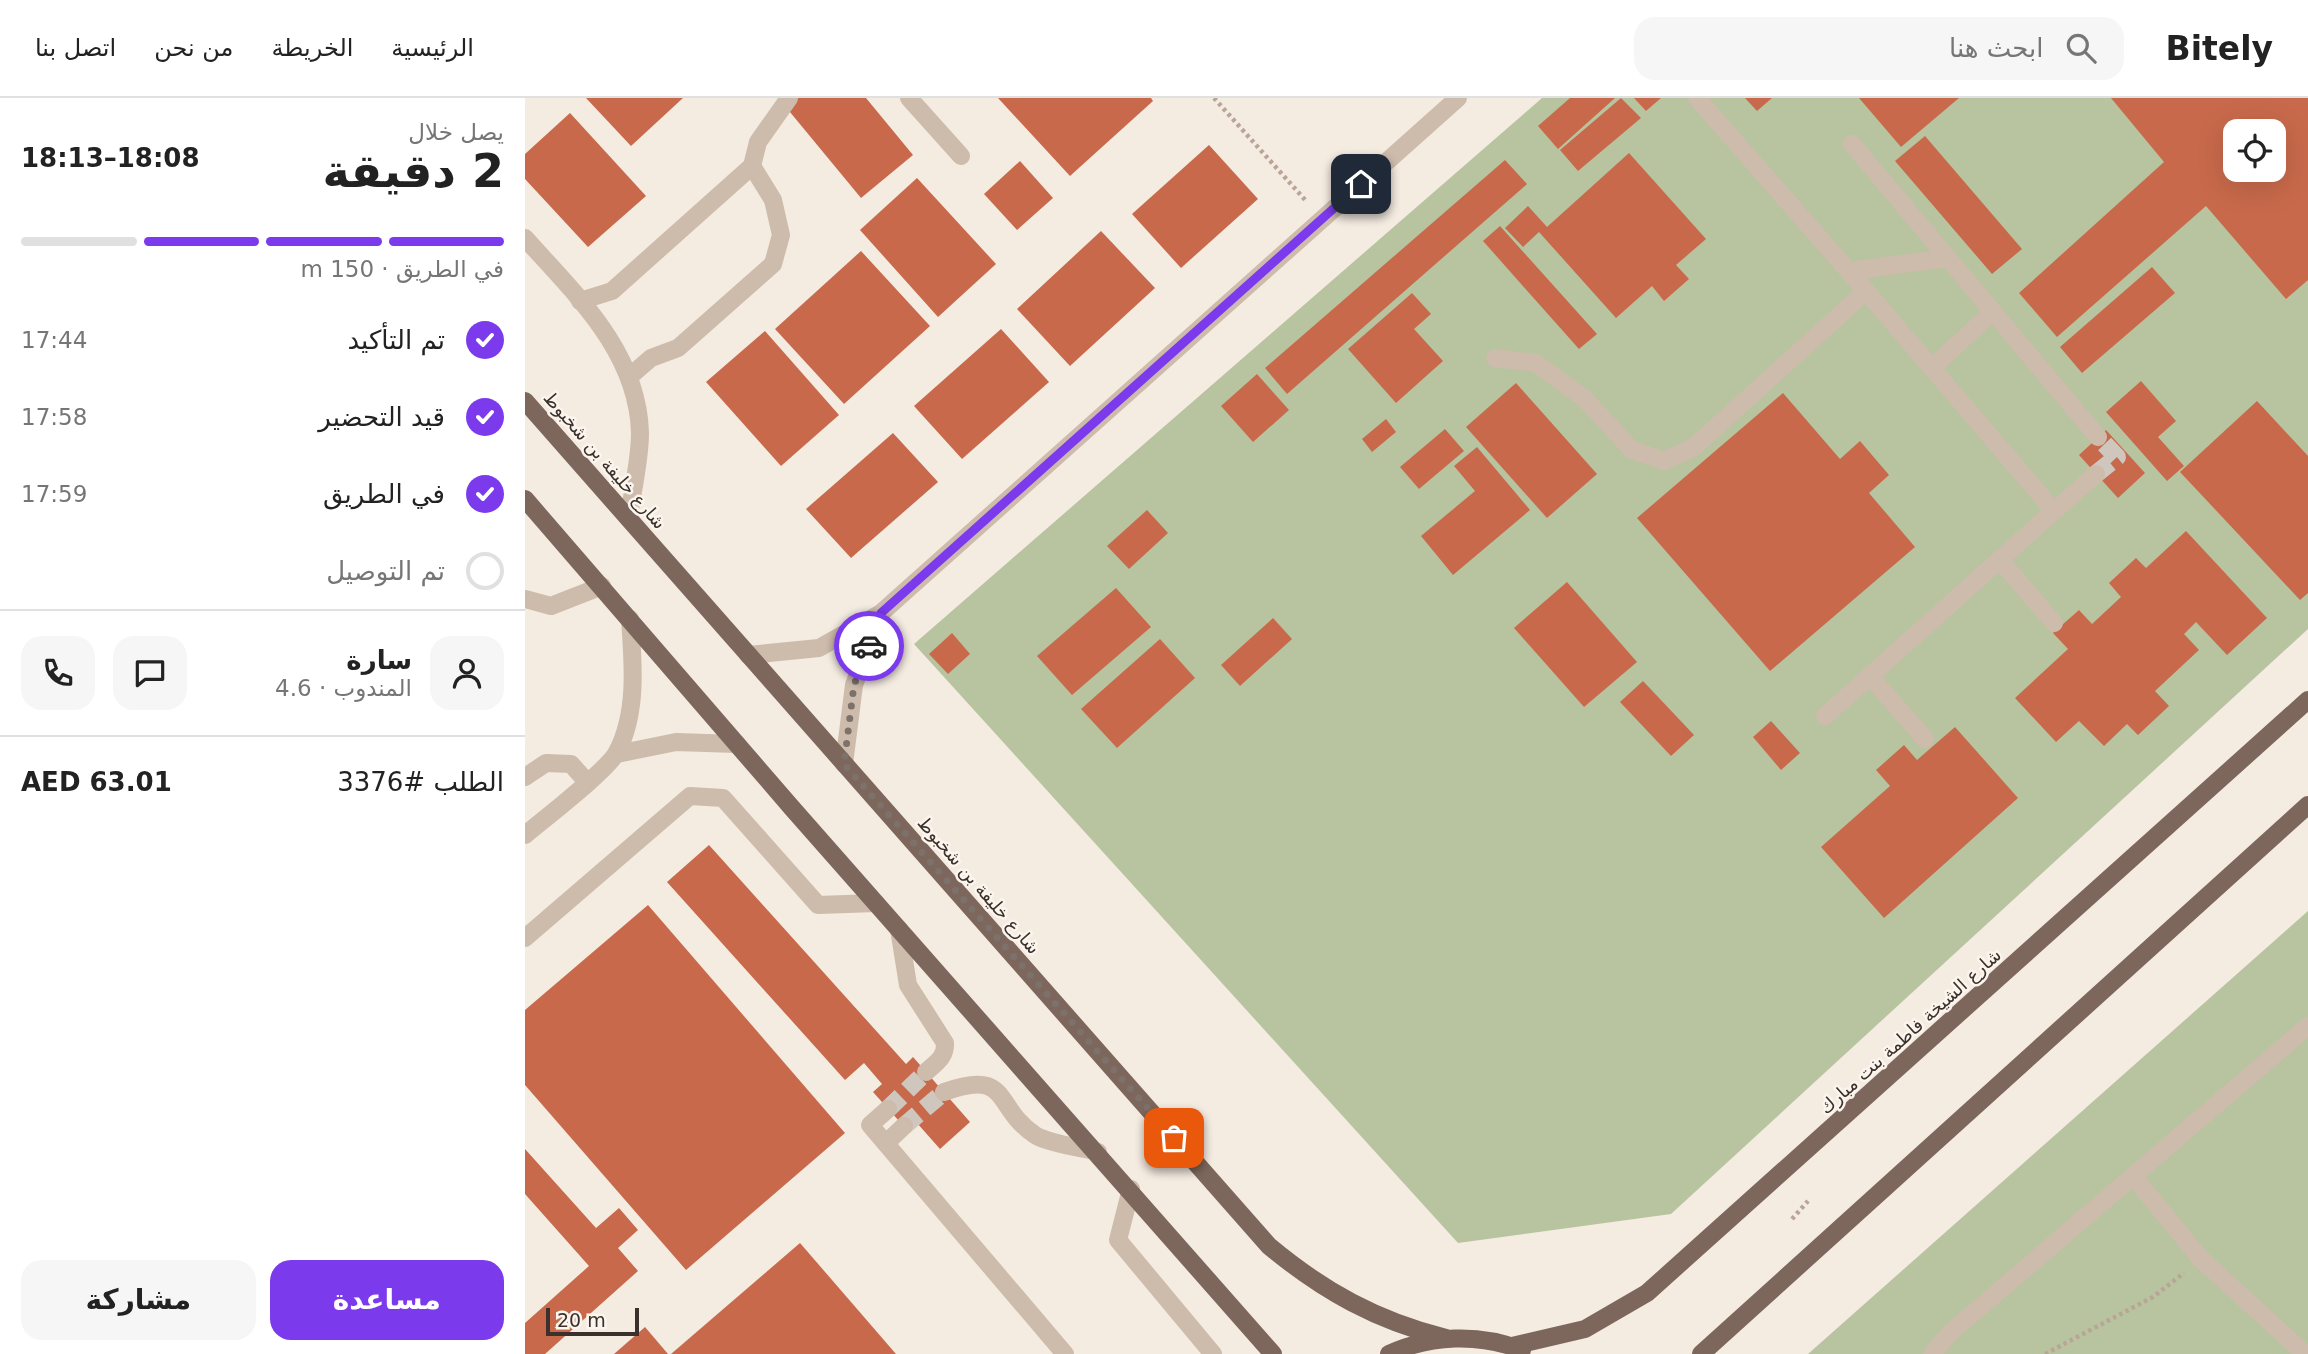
<!DOCTYPE html>
<html lang="ar">
<head>
<meta charset="utf-8">
<style>
	:root { --surface:#fff; --page:#f6f6f6; --text:#222; --muted:#767676; --line:#e0e0e0; --accent:#7c3aed }
	body { margin:0; font-family:"DejaVu Sans","Noto Sans Arabic",sans-serif; background:var(--page); color:var(--text); direction:rtl; height:100vh; display:flex; flex-direction:column; font-size:26px; white-space:nowrap }
	* { box-sizing:border-box; margin:0 }
	p { font-size:23px; color:var(--muted) }
	.icon { flex:none; width:38px; height:38px; fill:none; stroke:currentColor; stroke-width:2; stroke-linecap:round; stroke-linejoin:round }
	.map { position:relative; flex:1; overflow:hidden; direction:ltr }
	.drawer { display:flex; flex-direction:column; background:var(--surface); width:525px }
	.drawer>* { flex:none }
	.controls { position:absolute; left:1698px; top:21px; display:grid; gap:14px }
	.controls a { display:grid; place-items:center; width:63px; height:63px; border-radius:14px; background:var(--surface); box-shadow:0 7px 28px #0002; font-size:35px }
	.scale { position:absolute; left:21px; bottom:18px; width:93px; box-sizing:border-box; padding-left:7px; border:4px solid #3b302b; border-top:0; font-size:19px; line-height:24px; white-space:nowrap; color:#3b302b; -webkit-text-stroke:5px #fbf5ee; paint-order:stroke }
	.pin { position:absolute; display:grid; place-items:center; width:60px; height:60px; color:#fff; margin:-30px; border-radius:14px; box-shadow:0 4px 10px #0006 }
	.courier { position:absolute; display:grid; place-items:center; width:70px; height:70px; margin:-35px; border:5px solid #7c3aed; border-radius:50%; background:#fff; color:#222; box-shadow:0 2px 9px #0007 }
	.headline em { font-style:normal; font-weight:700 }
	.headline div { display:flex; flex-direction:column-reverse }
	.headline { display:flex; align-items:center; justify-content:space-between; height:119px; padding:0 21px }
	h1 { font-size:46px; font-weight:700; line-height:52px }
	.bar { display:grid; grid-template-columns:repeat(4,1fr); gap:10px 7px; align-content:center; height:84px; padding:0 21px }
	.bar i { height:9px; border-radius:5px; background:var(--line) }
	.bar .selected { background:var(--accent) }
	.bar p { grid-column:span 4 }
	.line { display:flex; align-items:center; gap:18px; padding:0 21px; border-top:2px solid var(--line) }
	.line div { flex:1 }
	.round { display:grid; place-items:center; flex:none; width:74px; height:74px; border-radius:21px; background:var(--page) }
	ol { padding:0 21px; list-style:none }
	li { display:flex; align-items:center; gap:21px; height:77px }
	li p { margin-inline-start:auto }
	li .icon { padding:7px; border-radius:50%; background:var(--accent); color:#fff; stroke-width:4 }
	li:last-child { color:var(--muted) }
	li i { width:38px; height:38px; border:4px solid var(--line); border-radius:50% }
	.button { display:flex; gap:14px; margin-top:auto; padding:14px 21px }
	.button a { flex:1; height:80px; border-radius:21px; background:var(--accent); color:#fff; font-size:28px; font-weight:700; line-height:80px; text-align:center }
	.button a+a { background:var(--page); color:var(--text) }
	header { display:flex; align-items:center; gap:42px; box-sizing:border-box; height:98px; padding:0 35px; background:var(--surface); border-bottom:2px solid var(--line) }
	header strong { font-size:33px }
	nav { display:flex; gap:38px; margin-inline-start:auto; font-size:24px }
	.search { width:490px; height:63px; background:var(--page); display:flex; align-items:center; gap:18px; box-sizing:border-box; padding:0 24px; border-radius:21px; color:var(--muted); font-size:26px }
	main { display:flex; flex:1; min-height:0 }
	.map>svg:first-child { display:block }
	.green { fill:#b8c4a0; fill-rule:evenodd }
	.building { fill:#c8694b; fill-rule:evenodd }
	.lines { fill:none; stroke-linecap:round; stroke-linejoin:round }
	.minor-tunnel { stroke:#cfc6bd; stroke-width:18; stroke-dasharray:18 9; stroke-linecap:butt }
	.path { stroke:#b9a596; stroke-width:4.5; stroke-dasharray:3.5 3.5; stroke-linecap:butt }
	.minor { stroke:#cdbbac; stroke-width:18 }
	.major { stroke:#7d675c; stroke-width:18 }
	.done { stroke:#7c716b; stroke-width:7; stroke-dasharray:0 12.6 }
	.route { stroke:#7c3aed; stroke-width:9 }
	.labels { text-anchor:middle; dominant-baseline:central; stroke-width:5; stroke-linejoin:round; paint-order:stroke }
	.street-label { font-size:18px; fill:#3b302b; stroke:#fbf5ee }
</style>
</head>
<body>
<header>
<strong>Bitely</strong>
<div class="search"><svg class="icon" aria-label="search" viewBox="0 0 24 24"><circle cx="10" cy="10" r="6"/><path d="M15 15l6 6"/></svg>ابحث هنا</div>
<nav><a>الرئيسية</a><a>الخريطة</a><a>من نحن</a><a>اتصل بنا</a></nav>
</header>
<main>
<div class="map">
<svg width="1783" height="1256" viewBox="0 0 1783 1256">
	<rect width="100%" height="100%" fill="#f4ebe1"/>
	<!-- green -->
	<g class="green">
		<path d="M1017 0H1783V531L1146 1116 933 1145 389 546ZM1710 33H1748V72H1710Z"/>
		<path d="M1783 813V1256H1283Z"/>
	</g>
	<!-- building -->
	<g class="building">
		<path d="M61 0H158L106 48Z"/>
		<path d="M270 0H341L388 57 336 100 260 8Z"/>
		<path d="M473 0H626L628 3 545 78Z"/>
		<path d="M1045 0H1090L1033 51 1013 28Z"/>
		<path d="M1096 0 1116 20 1053 73 1035 52Z"/>
		<path d="M1109 0H1136L1121 13Z"/>
		<path d="M1220 0H1247L1232 13Z"/>
		<path d="M1334 0H1434L1376 49Z"/>
		<path d="M1586 0H1783V182L1761 201 1681 108 1532 239 1494 195 1639 64ZM1710 33H1748V72H1710Z"/>
		<path d="M45 15 121 98 63 149 0 81V56Z"/>
		<path d="M1400 38 1497 151 1467 176 1370 63Z"/>
		<path d="M684 47 733 101 656 170 607 116Z"/>
		<path d="M1104 55 1181 141 1151 167 1164 181 1139 203 1127 188 1091 220 1014 134 998 149 980 130 1003 108 1022 129Z"/>
		<path d="M980 62 1002 86 762 296 740 270Z"/>
		<path d="M495 63 528 100 492 132 459 96Z"/>
		<path d="M392 80 471 166 413 219 335 132Z"/>
		<path d="M975 128 1072 236 1054 251 958 143Z"/>
		<path d="M576 133 630 190 545 268 492 211Z"/>
		<path d="M336 153 405 228 319 306 250 231Z"/>
		<path d="M1627 169 1650 195 1557 275 1535 249Z"/>
		<path d="M887 195 906 216 889 231 918 263 871 305 823 251Z"/>
		<path d="M476 231 524 284 437 361 389 308Z"/>
		<path d="M240 233 314 317 256 368 181 284Z"/>
		<path d="M732 276 764 312 728 344 696 308Z"/>
		<path d="M1616 283 1651 323 1633 339 1659 368 1642 383 1581 314Z"/>
		<path d="M991 285 1072 376 1022 420 941 329Z"/>
		<path d="M1258 295 1315 361 1335 343 1364 377 1344 395 1390 449 1245 573 1112 420Z"/>
		<path d="M1732 303 1783 358V495L1775 502 1655 374Z"/>
		<path d="M861 321 871 334 847 354 837 341Z"/>
		<path d="M920 331 939 353 894 391 875 369Z"/>
		<path d="M1581 332 1620 375 1593 400 1554 357Z"/>
		<path d="M368 335 413 384 326 460 281 411Z"/>
		<path d="M952 349 1005 412 928 477 896 438 950 393 929 368Z"/>
		<path d="M622 412 643 435 604 471 582 448Z"/>
		<path d="M1661 433 1742 520 1702 557 1671 524 1659 536 1674 552 1630 593 1644 608 1613 637 1602 626 1579 648 1554 623 1531 644 1490 600 1543 551 1528 535 1554 512 1567 526 1596 499 1584 485 1611 460 1621 470Z"/>
		<path d="M1042 484 1112 564 1059 609 989 530Z"/>
		<path d="M591 490 626 529 547 597 512 558Z"/>
		<path d="M748 520 767 541 715 588 696 567Z"/>
		<path d="M427 535 445 556 423 576 404 556Z"/>
		<path d="M635 541 670 580 592 650 556 611Z"/>
		<path d="M1118 583 1169 637 1146 658 1095 604Z"/>
		<path d="M1246 623 1275 655 1256 672 1228 639Z"/>
		<path d="M1430 629 1493 700 1359 820 1296 749 1365 688 1351 672 1379 647 1392 662Z"/>
		<path d="M184 747 381 966 388 959 445 1024 415 1051 392 1025 383 1033 348 994 357 986 339 965 320 982 142 784Z"/>
		<path d="M123 807 320 1035 161 1172 0 987V912Z"/>
		<path d="M0 1051 71 1130 94 1110 113 1132 93 1150 113 1173 20 1256H0V1225L64 1168 0 1096Z"/>
		<path d="M275 1145 371 1256H146Z"/>
		<path d="M120 1229 143 1256H89Z"/>
	</g>
	<g class="lines">
		<!-- minor-tunnel -->
		<g class="minor-tunnel">
			<path d="M1571 376 1592 359 1573 339"/>
			<path d="M363 1011 401 974"/>
			<path d="M379 1028 419 994"/>
		</g>
		<!-- path -->
		<g class="path">
			<path d="M689 0 782 104"/>
			<path d="M1267 1121 1283 1103"/>
			<path d="M1520 1256 1628 1199 1659 1175"/>
		</g>
		<!-- minor -->
		<g class="minor">
			<path d="M384 0 436 58"/>
			<path d="M1327 46 1573 339"/>
			<path d="M0 140C51 197 113 254 115 335 115 363 107 393 104 421"/>
			<path d="M1324 173 1423 160"/>
			<path d="M55 203 87 193 227 68 233 44 264 0"/>
			<path d="M970 260 1011 265 1060 301 1107 352 1139 363 1169 349 1341 193 1172 0"/>
			<path d="M1407 270 1468 213"/>
			<path d="M104 279 126 260 153 250 248 166 256 137 248 102 227 68"/>
			<path d="M1529 413 1571 376"/>
			<path d="M1475 462 1529 525"/>
			<path d="M0 501 26 508 77 488"/>
			<path d="M223 557 294 550 356 515 933 0"/>
			<path d="M1345 578 1400 641"/>
			<path d="M1300 618 1529 413 1341 193"/>
			<path d="M92 656 151 644 212 646"/>
			<path d="M319 666 329 587 356 515"/>
			<path d="M0 679 21 665 46 666 62 684"/>
			<path d="M0 737C19 721 83 672 92 654 113 614 108 564 105 521"/>
			<path d="M374 831 383 887 420 945C421 959 411 965 401 974"/>
			<path d="M0 840 165 698 198 700 293 807 351 805"/>
			<path d="M419 994C486 970 468 1009 510 1037 522 1045 557 1050 573 1054"/>
			<path d="M363 1011 345 1027 540 1256"/>
			<path d="M361 1045 379 1028"/>
			<path d="M1608 1078 1676 1161 1780 1256"/>
			<path d="M606 1091 593 1142 688 1256"/>
			<path d="M1407 1256 1425 1235 1783 928"/>
		</g>
		<!-- major -->
		<g class="major">
			<path d="M0 303 744 1148C798 1193 852 1223 921 1240"/>
			<path d="M0 401 267 710 748 1256"/>
			<path d="M987 1248 1060 1231 1122 1195 1783 602"/>
			<path d="M864 1256C905 1237 954 1235 997 1252"/>
			<path d="M1176 1256 1783 707"/>
		</g>
	</g>
	<g class="lines">
		<!-- done -->
		<path class="done" d="M344 548 329 587 319 666 649 1040"/>
		<!-- route -->
		<path class="route" d="M344 548 356 515 836 86"/>
	</g>
	<g class="labels">
		<!-- street labels -->
		<g class="street-label">
			<text transform="translate(80 362) rotate(49)">شارع خليفة بن شخبوط</text>
			<text transform="translate(454 787) rotate(49)">شارع خليفة بن شخبوط</text>
			<text transform="translate(1385 933) rotate(-42)">شارع الشيخة فاطمة بنت مبارك</text>
		</g>
	</g>
</svg>
<div class="controls">
<a><svg class="icon" aria-label="locate" viewBox="0 0 24 24"><circle cx="12" cy="12" r="6"/><path d="M12 2v4M12 18v4M2 12h4M18 12h4"/></svg></a>
</div>
<div class="scale">20 m</div>
<div class="pin" style="left:649px;top:1040px;background:#ea580c"><svg class="icon" aria-label="bag" viewBox="0 0 24 24"><path d="M5 8h14l-1 12H6zM9 8a3 3 0 0 1 6 0"/></svg></div>
<div class="pin" style="left:836px;top:86px;background:#1f2937"><svg class="icon" aria-label="home" viewBox="0 0 24 24"><path d="M3 11l9-7 9 7M6 9v11h12V9"/></svg></div>
<div class="courier" style="left:344px;top:548px"><svg class="icon" aria-label="car" viewBox="0 0 24 24"><path d="M5 17H2v-5l4-1 3-4h7l3 4 3 1v5h-3M9 17h6M6 11h13"/><circle cx="7" cy="17" r="2"/><circle cx="17" cy="17" r="2"/></svg></div>
</div>
<section class="drawer">
<div class="headline"><div><h1>2 دقيقة</h1><p>يصل خلال</p></div><em>18:08–18:13</em></div>
<div class="bar"><i class="selected"></i><i class="selected"></i><i class="selected"></i><i></i><p>في الطريق · 150 m</p></div>
<ol>
<li><svg class="icon" aria-label="check" viewBox="0 0 24 24"><path d="M5 12l5 5 9-10"/></svg>تم التأكيد<p>17:44</p></li>
<li><svg class="icon" aria-label="check" viewBox="0 0 24 24"><path d="M5 12l5 5 9-10"/></svg>قيد التحضير<p>17:58</p></li>
<li><svg class="icon" aria-label="check" viewBox="0 0 24 24"><path d="M5 12l5 5 9-10"/></svg>في الطريق<p>17:59</p></li>
<li><i></i>تم التوصيل</li>
</ol>
<div class="line" style="height:126px"><a class="round"><svg class="icon" aria-label="person" viewBox="0 0 24 24"><circle cx="12" cy="8" r="4"/><path d="M4 21q1-7 8-7t8 7"/></svg></a><div><b>سارة</b><p>المندوب · 4.6</p></div><a class="round"><svg class="icon" aria-label="chat" viewBox="0 0 24 24"><path d="M4 5h16v11H9l-5 4z"/></svg></a><a class="round"><svg class="icon" aria-label="phone" viewBox="0 0 24 24"><path d="M5 4h4l2 5-3 2q2 4 5 5l2-3 5 2v4C11 20 4 13 5 4z"/></svg></a></div>
<div class="line" style="height:91px"><div>الطلب #3376</div><b>AED 63.01</b></div>
<div class="button"><a>مساعدة</a><a>مشاركة</a></div>
</section>
</main>
</body>
</html>
